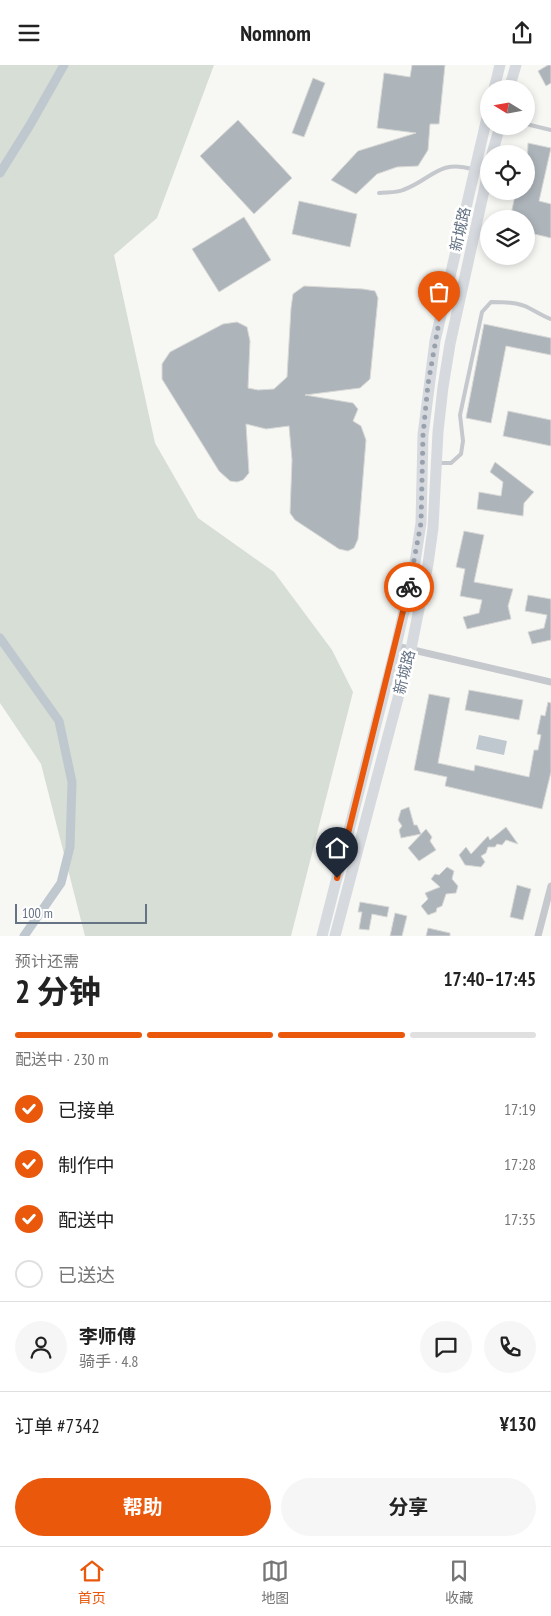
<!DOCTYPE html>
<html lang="zh">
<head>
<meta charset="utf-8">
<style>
	:root { --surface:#fff; --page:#f6f6f6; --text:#222; --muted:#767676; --line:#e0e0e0; --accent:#ea580c }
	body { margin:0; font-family:"PT Sans Narrow","Noto Sans SC",sans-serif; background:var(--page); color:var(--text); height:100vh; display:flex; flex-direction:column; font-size:19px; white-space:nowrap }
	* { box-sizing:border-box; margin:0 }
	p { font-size:16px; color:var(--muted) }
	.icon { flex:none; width:28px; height:28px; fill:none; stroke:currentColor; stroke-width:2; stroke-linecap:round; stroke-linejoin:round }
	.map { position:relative; height:871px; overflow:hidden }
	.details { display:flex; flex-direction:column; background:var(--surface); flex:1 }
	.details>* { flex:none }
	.needle { width:32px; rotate:281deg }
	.tools { position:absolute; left:480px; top:15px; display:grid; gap:10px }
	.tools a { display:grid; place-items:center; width:55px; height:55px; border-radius:50%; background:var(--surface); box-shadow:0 2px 8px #0003; font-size:25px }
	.scale { position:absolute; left:15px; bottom:12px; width:132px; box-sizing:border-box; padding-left:5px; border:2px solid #667385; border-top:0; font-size:14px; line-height:18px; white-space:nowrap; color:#667385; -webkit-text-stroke:4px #fff; paint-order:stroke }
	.pin { position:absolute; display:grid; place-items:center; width:42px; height:42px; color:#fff; margin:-51px -21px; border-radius:50% 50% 50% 0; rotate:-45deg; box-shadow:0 0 5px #0007 }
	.pin .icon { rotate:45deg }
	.courier { position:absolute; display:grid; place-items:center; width:50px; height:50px; margin:-25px; border:4px solid #ea580c; border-radius:50%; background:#fff; color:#222; box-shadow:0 1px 6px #0007 }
	.headline em { font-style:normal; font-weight:700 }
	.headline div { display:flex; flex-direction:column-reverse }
	.headline { display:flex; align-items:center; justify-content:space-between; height:85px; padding:0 15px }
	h1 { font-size:32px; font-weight:700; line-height:38px }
	.bar { display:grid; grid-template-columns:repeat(4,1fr); gap:8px 5px; align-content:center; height:60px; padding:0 15px }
	.bar i { height:6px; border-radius:4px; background:var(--line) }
	.bar .on { background:var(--accent) }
	.bar p { grid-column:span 4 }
	.line { display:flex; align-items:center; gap:12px; padding:0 15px; border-top:1px solid var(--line) }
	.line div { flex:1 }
	.round { display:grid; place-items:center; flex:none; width:52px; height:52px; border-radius:26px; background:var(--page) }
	ol { padding:0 15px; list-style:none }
	li { display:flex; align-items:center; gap:15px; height:55px }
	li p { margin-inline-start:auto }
	li .icon { padding:5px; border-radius:50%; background:var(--accent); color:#fff; stroke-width:4 }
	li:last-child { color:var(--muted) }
	li i { width:28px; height:28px; border:2px solid var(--line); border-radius:50% }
	.primary-button { display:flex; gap:10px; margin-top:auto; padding:10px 15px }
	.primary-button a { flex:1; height:58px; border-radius:30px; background:var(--accent); color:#fff; font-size:20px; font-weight:700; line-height:58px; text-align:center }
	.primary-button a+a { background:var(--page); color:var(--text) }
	header { display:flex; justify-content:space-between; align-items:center; height:65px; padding:0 15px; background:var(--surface); font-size:22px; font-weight:700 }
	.tab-bar { display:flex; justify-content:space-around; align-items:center; height:70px; border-top:1px solid var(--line); background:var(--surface); font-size:14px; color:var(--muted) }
	.tab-bar a { display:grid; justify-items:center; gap:2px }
	.tab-bar .on { color:var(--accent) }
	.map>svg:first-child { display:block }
	.green { fill:#d7ded5 }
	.water { fill:#c0c8cf }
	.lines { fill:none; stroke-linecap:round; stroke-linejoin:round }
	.canal { stroke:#c0c8cf; stroke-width:9 }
	.building { fill:#adb4ba; stroke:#d8d9d6 }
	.lane { stroke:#c5c8cc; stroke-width:4 }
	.street { stroke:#c5c8cc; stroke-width:7 }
	.primary { stroke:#d6dadf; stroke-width:11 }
	.done { stroke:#99a1ac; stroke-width:5; stroke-dasharray:0 9 }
	.route { stroke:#ea580c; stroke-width:6 }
	.labels { text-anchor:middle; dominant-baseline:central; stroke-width:5; stroke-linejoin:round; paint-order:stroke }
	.street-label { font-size:15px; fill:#667385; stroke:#fff }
</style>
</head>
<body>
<header><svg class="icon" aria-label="menu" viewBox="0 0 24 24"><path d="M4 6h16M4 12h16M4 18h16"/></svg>Nomnom<svg class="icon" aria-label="share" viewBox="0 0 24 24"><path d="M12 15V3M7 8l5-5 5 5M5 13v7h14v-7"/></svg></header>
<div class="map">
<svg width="551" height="871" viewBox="0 0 551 871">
	<rect width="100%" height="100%" fill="#f7f7f4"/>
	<!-- green -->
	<path class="green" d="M0 0H214L157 153 114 190 155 378 198 453 274 507 332 585 353 627 291 871H85L41 699 0 638Z"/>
	<!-- water -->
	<path class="water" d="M479 670 507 676 504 690 476 684Z"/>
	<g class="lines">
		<!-- canal -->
		<g class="canal">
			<path d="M0 108 30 60 64 0"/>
			<path d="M0 573 59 656 72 717 70 782 61 818 24 871"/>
		</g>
	</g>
	<!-- building -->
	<g class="building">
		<path d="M412 0H445L439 59H430L428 85 418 101 397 102 377 109 356 129 331 115 358 86 416 68 377 63 384 8 410 12Z"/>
		<path d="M548 0H551V18L546 21 538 6Z"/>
		<path d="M313 13 325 18 304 72 292 68Z"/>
		<path d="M238 55 292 113 254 149 200 91Z"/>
		<path d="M528 78 551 83 539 136 551 139V173L526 167V154H510L516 126H526Z"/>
		<path d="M299 136 357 149 350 182 292 169Z"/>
		<path d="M244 152 271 195 219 227 192 184Z"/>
		<path d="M304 221 363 224 375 226 378 233 370 314 360 323 305 330 353 338 358 344 353 356 361 361 366 375 358 474 354 483 348 486 339 484 295 455 290 448 292 395 289 361 266 364 246 359 249 408 243 415 237 417 230 416 219 406 162 314V299L170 287 223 259 237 257 247 262 250 276 248 323 258 325 274 324 287 312 291 243 293 229Z"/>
		<path d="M484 259 551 273V290L506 281 491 358 466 353Z"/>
		<path d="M508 346 551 355V381L503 371Z"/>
		<path d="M495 397 534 427 524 438 523 451 477 444 479 427 501 431 503 417 490 407Z"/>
		<path d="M464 466 484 470 474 517 513 524 508 541 511 554 467 564 463 552 479 548 482 535 460 531 465 504 456 502Z"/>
		<path d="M528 530 551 534V575L532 579 528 567 544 563 547 550 525 546Z"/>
		<path d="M469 625 523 635 519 655 465 645Z"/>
		<path d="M429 629 450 633 438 698 474 706 475 700 529 712 534 685H538L541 670 537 669 541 650 545 651 548 637 551 638V707L542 744 445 721 447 712 414 705Z"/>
		<path d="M409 742 414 760H417L421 769 401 773 399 765 402 761 398 755 401 745Z"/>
		<path d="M506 762 518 779 506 775 502 780 497 779 495 782H488L486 788 481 791 485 797 481 802 465 800 459 790 466 782 471 789 488 771 490 775Z"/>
		<path d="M426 764 432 772 430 776 436 785 419 796 408 783Z"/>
		<path d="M447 802 454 806 452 814 458 821 456 828 446 829 442 841 437 843 436 847 428 850 421 841 428 834 425 828 440 822 431 814 435 809 439 810Z"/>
		<path d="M517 820 531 824 523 855 510 852Z"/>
		<path d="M360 837 389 842 387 852 372 849 369 865 359 864 362 847H358Z"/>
		<path d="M395 848 407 851 402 871H390Z"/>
		<path d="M428 863 450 868V871H426Z"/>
	</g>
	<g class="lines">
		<!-- lane -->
		<g class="lane">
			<path d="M526 59 551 65"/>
			<path d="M379 128C387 127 396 128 403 125 431 115 439 94 472 104"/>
			<path d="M438 398H451L461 389 463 376 460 350 482 247 491 237C503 237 518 237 529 243 537 247 542 251 551 254"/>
		</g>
		<!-- street -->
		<g class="street">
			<path d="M396 581 551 617"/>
			<path d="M538 871 551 821"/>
		</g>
		<!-- primary -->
		<g class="primary">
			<path d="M494 24 500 0"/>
			<path d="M509 24 516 0"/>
			<path d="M492 89 500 61"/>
			<path d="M322 871 396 581 415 497 421 458 423 370 435 276 489 44"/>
			<path d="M335 871 411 584 428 499 433 463 438 367 443 322 450 279 489 103"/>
		</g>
	</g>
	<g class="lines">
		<!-- done -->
		<path class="done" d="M409 522 421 458 423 370 428 319 439 257"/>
		<!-- route -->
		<path class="route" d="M337 813 409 522"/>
	</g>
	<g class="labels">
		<!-- street labels -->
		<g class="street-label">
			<text transform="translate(460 164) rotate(-77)">新城路</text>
			<text transform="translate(404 607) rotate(-76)">新城路</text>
		</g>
	</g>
</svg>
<div class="tools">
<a><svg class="needle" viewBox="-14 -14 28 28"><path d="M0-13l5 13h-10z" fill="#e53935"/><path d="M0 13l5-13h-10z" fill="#767676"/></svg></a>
<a><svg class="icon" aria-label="locate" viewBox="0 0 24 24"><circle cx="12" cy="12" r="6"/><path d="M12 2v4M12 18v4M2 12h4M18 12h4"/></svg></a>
<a><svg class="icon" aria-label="layers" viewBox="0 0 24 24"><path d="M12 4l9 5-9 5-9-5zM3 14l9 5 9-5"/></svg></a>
</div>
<div class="scale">100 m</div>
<div class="pin" style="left:439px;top:257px;background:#ea580c"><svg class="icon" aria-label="bag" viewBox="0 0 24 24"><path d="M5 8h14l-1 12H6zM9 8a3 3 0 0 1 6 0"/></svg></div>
<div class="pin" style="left:337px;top:813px;background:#1f2937"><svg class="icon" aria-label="home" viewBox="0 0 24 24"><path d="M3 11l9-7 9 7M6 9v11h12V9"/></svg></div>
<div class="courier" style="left:409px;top:522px"><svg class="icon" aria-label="bike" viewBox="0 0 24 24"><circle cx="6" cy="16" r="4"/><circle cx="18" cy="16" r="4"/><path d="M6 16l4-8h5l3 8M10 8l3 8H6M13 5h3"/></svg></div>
</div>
<section class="details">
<div class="headline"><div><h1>2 分钟</h1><p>预计还需</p></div><em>17:40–17:45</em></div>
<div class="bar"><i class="on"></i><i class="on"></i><i class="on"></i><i></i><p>配送中 · 230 m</p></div>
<ol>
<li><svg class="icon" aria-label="check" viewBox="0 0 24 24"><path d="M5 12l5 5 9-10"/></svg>已接单<p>17:19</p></li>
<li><svg class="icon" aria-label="check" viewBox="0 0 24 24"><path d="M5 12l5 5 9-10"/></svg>制作中<p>17:28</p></li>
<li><svg class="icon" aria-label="check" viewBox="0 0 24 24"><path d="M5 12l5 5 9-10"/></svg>配送中<p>17:35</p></li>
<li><i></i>已送达</li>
</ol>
<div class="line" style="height:90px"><a class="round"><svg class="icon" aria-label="person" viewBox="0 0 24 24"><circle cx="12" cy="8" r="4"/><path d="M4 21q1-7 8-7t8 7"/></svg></a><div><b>李师傅</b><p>骑手 · 4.8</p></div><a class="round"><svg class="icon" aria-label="chat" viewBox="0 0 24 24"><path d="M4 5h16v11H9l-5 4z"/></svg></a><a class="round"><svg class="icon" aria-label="phone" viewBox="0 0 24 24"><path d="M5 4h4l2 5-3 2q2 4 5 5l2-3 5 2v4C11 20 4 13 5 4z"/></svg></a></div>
<div class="line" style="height:65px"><div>订单 #7342</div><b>¥130</b></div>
<div class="primary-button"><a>帮助</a><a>分享</a></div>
</section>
<nav class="tab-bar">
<a class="on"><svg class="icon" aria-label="home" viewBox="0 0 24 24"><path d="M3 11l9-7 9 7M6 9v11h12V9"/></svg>首页</a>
<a><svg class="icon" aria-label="map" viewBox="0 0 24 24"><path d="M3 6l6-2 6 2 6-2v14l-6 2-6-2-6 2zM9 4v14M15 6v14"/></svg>地图</a>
<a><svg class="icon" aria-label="saved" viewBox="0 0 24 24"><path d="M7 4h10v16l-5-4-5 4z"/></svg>收藏</a>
</nav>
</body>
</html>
